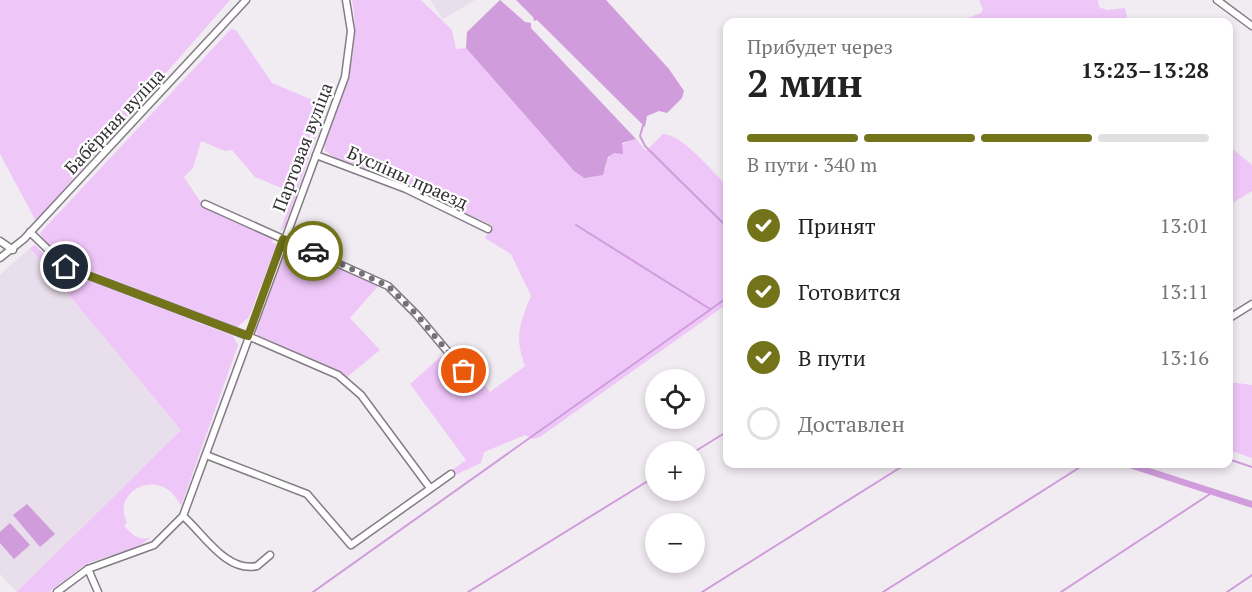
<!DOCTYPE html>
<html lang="ru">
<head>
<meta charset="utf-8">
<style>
	:root { --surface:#fff; --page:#f6f6f6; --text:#222; --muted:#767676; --line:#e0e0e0; --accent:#73741a }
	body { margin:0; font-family:"PT Serif",serif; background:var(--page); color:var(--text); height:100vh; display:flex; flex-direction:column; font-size:22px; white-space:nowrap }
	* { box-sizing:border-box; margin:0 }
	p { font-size:20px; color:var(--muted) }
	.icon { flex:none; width:33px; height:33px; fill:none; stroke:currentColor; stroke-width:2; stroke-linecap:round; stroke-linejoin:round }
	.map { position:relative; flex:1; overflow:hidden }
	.panel { position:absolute; left:723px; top:18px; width:510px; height:450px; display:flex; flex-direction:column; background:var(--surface); border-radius:12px; box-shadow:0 3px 9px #0003 }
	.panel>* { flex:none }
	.tools { position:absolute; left:645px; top:369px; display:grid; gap:12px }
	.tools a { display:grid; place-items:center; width:60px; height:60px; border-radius:50%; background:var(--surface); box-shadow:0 3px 9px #0003; font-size:30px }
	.pin { position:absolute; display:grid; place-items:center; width:51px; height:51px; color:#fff; margin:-26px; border:3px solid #fff; border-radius:50%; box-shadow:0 2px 6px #0007 }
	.courier { position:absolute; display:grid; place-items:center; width:60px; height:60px; margin:-30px; border:4px solid #73741a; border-radius:50%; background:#fff; color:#222; box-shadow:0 2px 8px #0007 }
	.head em { font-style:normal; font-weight:700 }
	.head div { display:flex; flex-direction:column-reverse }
	.head { display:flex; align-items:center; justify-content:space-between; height:102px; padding:0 24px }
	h1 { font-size:39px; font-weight:700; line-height:45px }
	.bar { display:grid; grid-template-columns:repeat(4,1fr); gap:9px 6px; align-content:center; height:72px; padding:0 24px }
	.bar i { height:8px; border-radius:4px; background:var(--line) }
	.bar .selected { background:var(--accent) }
	.bar p { grid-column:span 4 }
	ol { padding:0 24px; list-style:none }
	li { display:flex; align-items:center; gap:18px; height:66px }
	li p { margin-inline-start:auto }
	li .icon { padding:6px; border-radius:50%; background:var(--accent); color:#fff; stroke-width:4 }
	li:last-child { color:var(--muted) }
	li i { width:33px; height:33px; border:3px solid var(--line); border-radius:50% }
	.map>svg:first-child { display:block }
	.built { fill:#e9deeb }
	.green { fill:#efc6f8 }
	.water { fill:#d09cdc }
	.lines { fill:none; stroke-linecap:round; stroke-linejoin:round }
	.stream { stroke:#d09cdc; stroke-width:2 }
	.street-casing { stroke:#827d83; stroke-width:9 }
	.street { stroke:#fff; stroke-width:6 }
	.done { stroke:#757175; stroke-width:6; stroke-dasharray:0 10.8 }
	.route { stroke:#73741a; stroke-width:8 }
	.labels { text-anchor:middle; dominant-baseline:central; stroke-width:4.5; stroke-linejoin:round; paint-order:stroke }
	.street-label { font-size:18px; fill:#323032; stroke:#fff }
</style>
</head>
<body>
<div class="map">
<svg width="1252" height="592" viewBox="0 0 1252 592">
	<rect width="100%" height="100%" fill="#f1ebf2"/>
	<!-- built -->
	<g class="built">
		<path d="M430 0H475L443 19Z"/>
		<path d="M30 248 181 430 17 592 0 574V275Z"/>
	</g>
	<!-- green -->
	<g class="green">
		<path d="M0 0H230L36 221 0 154Z"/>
		<path d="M352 0H421L452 30 456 49 466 48 574 171 606 169C606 153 621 143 636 139L646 151 663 134C682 134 713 172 727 186V304L540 437 533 439 525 435 484 452 481 463 453 476 448 473 466 460 410 384 445 353 463 376 472 369 490 392 525 366C514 336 520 323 531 296L511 254 485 238 492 225 336 158 325 151 324 141C343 94 362 51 352 0Z"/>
		<path d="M979 0H1098L1099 7 1107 10 1125 8 1128 22H957L981 13 983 9Z"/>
		<path d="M231 29 236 30 272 83 315 101 330 84 289 191 255 177 232 150 225 151 201 141 193 168 184 177 203 206 274 237 272 243 277 244 249 317 237 327 78 266C65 259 45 247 40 233Z"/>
		<path d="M333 87 285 227 280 231 331 88Z"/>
		<path d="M1228 145 1252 165V191L1229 205Z"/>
		<path d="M290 244 341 265 379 285 350 318 380 350 347 377 333 368 258 337 255 327 284 249Z"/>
		<path d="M35 245 51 261 71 274 233 336 238 345 181 506C162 464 110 491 127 522L124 526C132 534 139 542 151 537L138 547 88 563 49 592H17L181 430 30 248Z"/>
		<path d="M1229 382 1252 385V458L1229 450Z"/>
	</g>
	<!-- water -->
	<g class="water">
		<path d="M500 0 525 22 531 23V28L636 139 622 143 623 154 614 153 608 157 603 175 584 178 574 171 466 48 467 32Z"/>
		<path d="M516 0H606L669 69 684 91 682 98 667 113 659 111 647 116 645 127 537 20 534 21 533 17Z"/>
		<path d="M1117 464H1137L1252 501V508Z"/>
		<path d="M27 504 55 534 40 547 13 515Z"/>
		<path d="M10 523 30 545 14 559 0 543V532Z"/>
	</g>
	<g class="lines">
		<!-- stream -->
		<g class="stream">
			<path d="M644 122 640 136 645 146 728 228"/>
			<path d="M576 225 710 309"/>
			<path d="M694 452 728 431"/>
			<path d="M1228 459 1252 467"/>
			<path d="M313 592 728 297"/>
			<path d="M468 592 656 476"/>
			<path d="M702 592 906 464"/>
			<path d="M883 592 1085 464"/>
			<path d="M1061 592 1210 494"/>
			<path d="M1227 592 1252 575"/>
		</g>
		<!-- street casing -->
		<g class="street-casing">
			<g id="street">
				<path d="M1217 0 1252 26"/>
				<path d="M316 155 406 189 488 229"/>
				<path d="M205 204 388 286 417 315 464 371"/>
				<path d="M30 232 66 267 248 336 338 375 361 395 430 488"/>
				<path d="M0 241 13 250"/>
				<path d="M0 258 24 239 246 0"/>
				<path d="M1228 319 1252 304"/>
				<path d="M206 455 307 494 351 545 451 474"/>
				<path d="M183 516C203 533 226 573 257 566L270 555"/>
				<path d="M88 569 98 592"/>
				<path d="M57 592 88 569 154 545 183 516 345 77 351 31 346 0"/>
			</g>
		</g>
		<!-- street -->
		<use href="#street" class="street"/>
	</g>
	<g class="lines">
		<!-- done -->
		<path class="done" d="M313 251 388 286 417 315 464 371"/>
		<!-- route -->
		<path class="route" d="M66 267 248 336 283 239 313 251"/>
	</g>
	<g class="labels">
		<!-- street labels -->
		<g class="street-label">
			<text transform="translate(114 121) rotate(-47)">Бабёрная вуліца</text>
			<text transform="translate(302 147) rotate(-69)">Партовая вуліца</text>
			<text transform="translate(408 177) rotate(24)">Бусліны праезд</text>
		</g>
	</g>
</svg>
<div class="tools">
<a><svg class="icon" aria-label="locate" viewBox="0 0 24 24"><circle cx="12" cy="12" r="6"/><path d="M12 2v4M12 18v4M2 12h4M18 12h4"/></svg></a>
<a>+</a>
<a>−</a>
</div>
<div class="pin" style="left:464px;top:371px;background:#ea580c"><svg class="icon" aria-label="bag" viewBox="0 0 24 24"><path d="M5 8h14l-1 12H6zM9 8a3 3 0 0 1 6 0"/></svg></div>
<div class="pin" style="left:66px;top:267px;background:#1f2937"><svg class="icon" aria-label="home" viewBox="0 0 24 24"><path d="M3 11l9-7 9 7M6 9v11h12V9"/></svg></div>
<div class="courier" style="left:313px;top:251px"><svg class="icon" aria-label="car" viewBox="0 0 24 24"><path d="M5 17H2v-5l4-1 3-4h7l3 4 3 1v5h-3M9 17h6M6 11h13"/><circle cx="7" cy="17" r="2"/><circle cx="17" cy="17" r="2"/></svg></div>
<section class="panel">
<div class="head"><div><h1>2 мин</h1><p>Прибудет через</p></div><em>13:23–13:28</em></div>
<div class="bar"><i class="selected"></i><i class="selected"></i><i class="selected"></i><i></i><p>В пути · 340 m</p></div>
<ol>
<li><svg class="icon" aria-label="check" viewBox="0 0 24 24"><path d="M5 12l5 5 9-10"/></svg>Принят<p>13:01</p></li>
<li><svg class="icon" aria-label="check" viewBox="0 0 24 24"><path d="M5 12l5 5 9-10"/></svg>Готовится<p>13:11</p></li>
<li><svg class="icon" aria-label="check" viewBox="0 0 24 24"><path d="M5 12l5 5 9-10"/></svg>В пути<p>13:16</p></li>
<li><i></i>Доставлен</li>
</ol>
</section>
</div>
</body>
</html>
